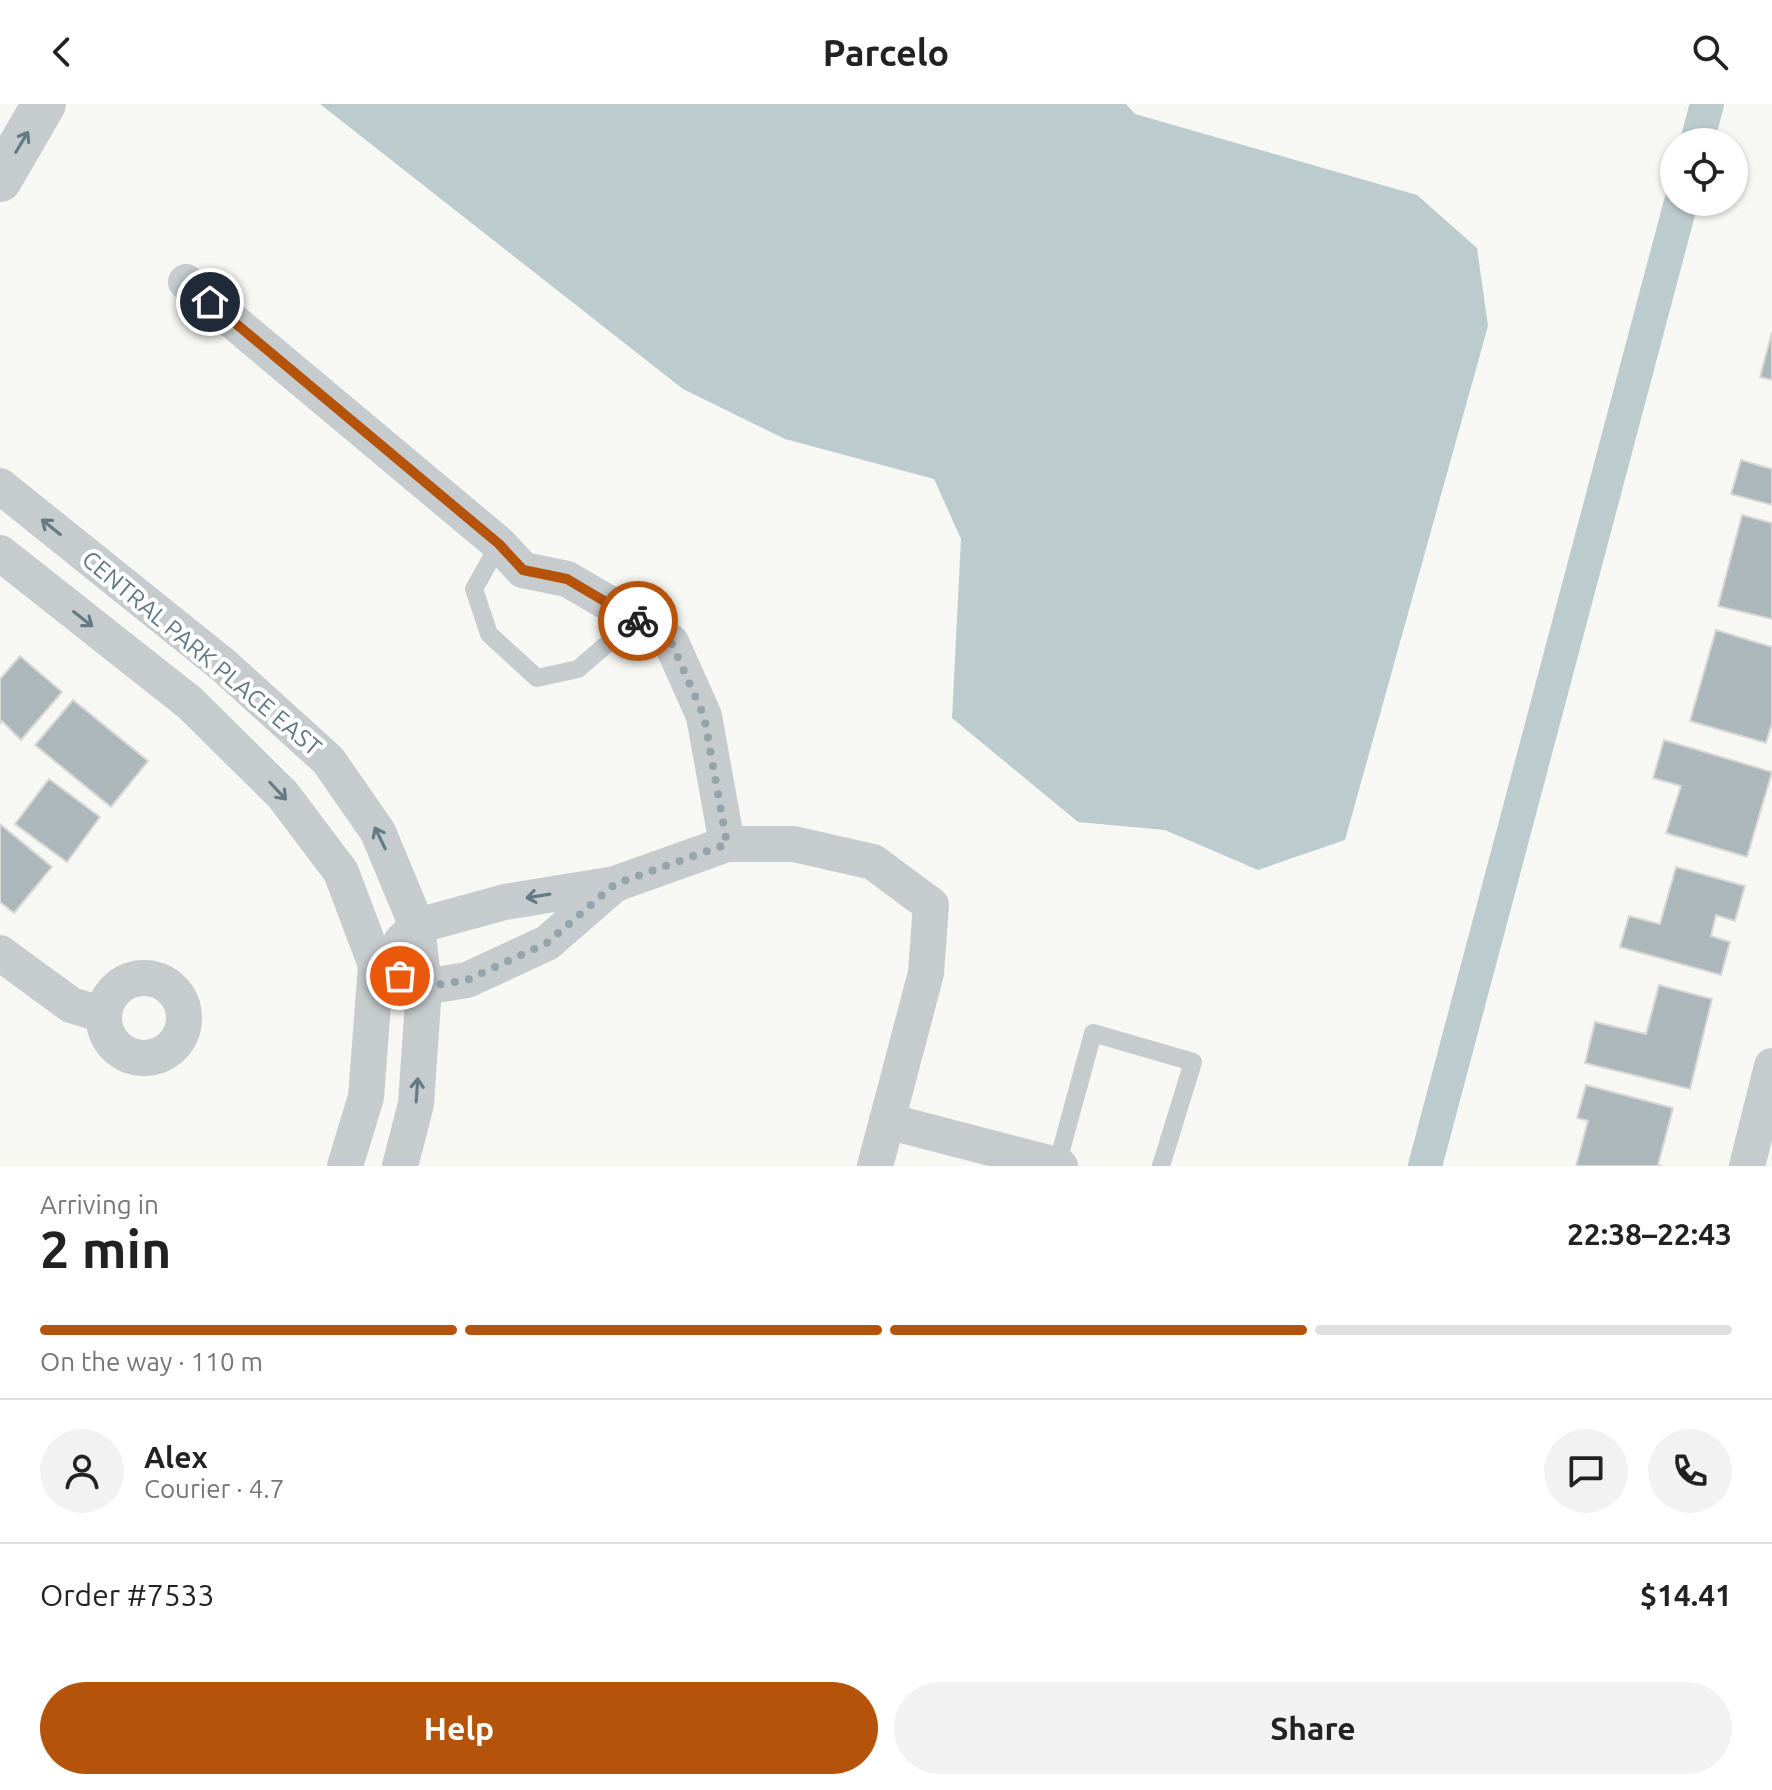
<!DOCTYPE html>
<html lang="en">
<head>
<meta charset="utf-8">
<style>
	:root { --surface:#fff; --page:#f2f2f2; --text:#222; --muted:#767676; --line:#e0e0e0; --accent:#b45309 }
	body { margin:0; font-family:Ubuntu,sans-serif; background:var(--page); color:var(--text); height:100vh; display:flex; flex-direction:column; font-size:30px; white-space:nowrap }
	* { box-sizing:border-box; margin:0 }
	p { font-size:26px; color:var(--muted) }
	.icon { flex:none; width:44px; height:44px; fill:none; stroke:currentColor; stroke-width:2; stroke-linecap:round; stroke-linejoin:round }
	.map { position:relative; height:1062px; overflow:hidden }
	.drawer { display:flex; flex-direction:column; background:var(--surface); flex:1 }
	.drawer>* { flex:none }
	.fabs { position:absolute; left:1660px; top:24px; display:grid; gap:16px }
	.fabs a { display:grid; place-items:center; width:88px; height:88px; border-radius:50%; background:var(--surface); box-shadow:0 2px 6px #0004; font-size:40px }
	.pin { position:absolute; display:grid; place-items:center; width:68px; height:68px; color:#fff; margin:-34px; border:4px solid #fff; border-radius:50%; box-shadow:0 2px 8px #0007 }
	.courier { position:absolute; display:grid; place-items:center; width:80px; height:80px; margin:-40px; border:6px solid #b45309; border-radius:50%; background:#fff; color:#222; box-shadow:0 2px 10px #0007 }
	.summary em { font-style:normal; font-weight:600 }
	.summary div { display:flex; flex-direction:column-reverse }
	.summary { display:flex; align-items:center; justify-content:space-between; height:136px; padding:0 40px }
	h1 { font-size:52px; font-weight:600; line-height:60px }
	.bar { display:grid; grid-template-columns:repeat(4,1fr); gap:12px 8px; align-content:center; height:96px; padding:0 40px }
	.bar i { height:10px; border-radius:6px; background:var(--line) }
	.bar .selected { background:var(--accent) }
	.bar p { grid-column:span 4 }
	.line { display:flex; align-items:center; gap:20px; padding:0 40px; border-top:2px solid var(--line) }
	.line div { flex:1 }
	.round { display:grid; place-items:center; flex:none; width:84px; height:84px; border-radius:42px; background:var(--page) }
	.button { display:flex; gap:16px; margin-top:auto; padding:16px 40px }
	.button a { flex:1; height:92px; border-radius:48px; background:var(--accent); color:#fff; font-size:32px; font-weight:600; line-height:92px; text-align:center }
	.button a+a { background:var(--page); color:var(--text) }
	header { display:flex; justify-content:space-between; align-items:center; height:104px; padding:0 40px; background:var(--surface); font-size:36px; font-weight:600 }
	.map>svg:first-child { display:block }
	.water { fill:#bccbce }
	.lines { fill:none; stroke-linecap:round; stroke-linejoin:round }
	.canal { stroke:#bccbce; stroke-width:34 }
	.building { fill:#acb7bc; stroke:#d9d8d6; stroke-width:2 }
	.service { stroke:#c6cbce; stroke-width:18 }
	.minor { stroke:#c6cbce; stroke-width:36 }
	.tertiary { stroke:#c6cbce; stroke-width:44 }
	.oneway { stroke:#647b86 }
	.done { stroke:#94a4aa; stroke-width:8; stroke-dasharray:0 14.4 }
	.route { stroke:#b45309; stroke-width:10 }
	.labels { text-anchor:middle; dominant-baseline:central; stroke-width:8; stroke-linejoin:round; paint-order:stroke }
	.street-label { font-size:24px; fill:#5f7782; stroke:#fff }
</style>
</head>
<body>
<header><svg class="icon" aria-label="back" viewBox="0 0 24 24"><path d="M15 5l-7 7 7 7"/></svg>Parcelo<svg class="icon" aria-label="search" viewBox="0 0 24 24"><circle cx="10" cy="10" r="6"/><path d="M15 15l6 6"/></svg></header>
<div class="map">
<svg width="1772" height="1062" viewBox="0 0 1772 1062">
	<rect width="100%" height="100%" fill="#f7f7f3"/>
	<!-- water -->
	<path class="water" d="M320 0H1126L1135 10 1417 91 1477 144 1488 222 1345 736 1258 766 1165 726 1078 718 952 614 961 435 934 375 785 335 683 285Z"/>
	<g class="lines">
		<!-- canal -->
		<g class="canal">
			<path d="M1697 38 1707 0"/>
			<path d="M1425 1062 1681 98"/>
		</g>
	</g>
	<!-- building -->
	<g class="building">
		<path d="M1772 228V276L1760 273Z"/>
		<path d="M1741 356 1772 365V401L1731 390Z"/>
		<path d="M1742 411 1772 419V515L1718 502Z"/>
		<path d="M1716 526 1772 543V619L1766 639 1690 617Z"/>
		<path d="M20 552 62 588 21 636 2 617 0 620V575Z"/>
		<path d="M73 596 148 657 111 703 35 641Z"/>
		<path d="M1664 636 1772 668 1747 753 1666 729 1681 682 1653 674Z"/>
		<path d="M49 675 100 713 67 758 15 720Z"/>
		<path d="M0 720 52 763 14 809 0 798Z"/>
		<path d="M1676 763 1745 782 1735 817 1716 811 1711 832 1730 838 1721 871 1620 843 1629 812 1660 820Z"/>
		<path d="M1659 881 1712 895 1690 985 1585 959 1595 918 1646 930Z"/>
		<path d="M1586 981 1673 1004 1658 1061 1662 1062H1576L1588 1017 1577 1014Z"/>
	</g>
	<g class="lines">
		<!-- service -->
		<g class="service">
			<path d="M499 440 474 485 489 530 537 574 578 565 636 515"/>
			<path d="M1057 1061 1093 929 1193 958 1161 1062"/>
		</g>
		<!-- minor -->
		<g class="minor">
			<path d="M186 178 499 440 523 466 567 475 636 515 671 538 704 612 727 740H794L873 758 931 801 926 869 887 1017"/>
			<path d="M0 382 223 561 328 656 378 728 417 822 424 883 416 1000 400 1062"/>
			<path d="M0 449 190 599 283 691 341 768 376 861 366 993 345 1062"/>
			<path d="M401 838 417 822 505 798 615 780 727 740"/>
			<path d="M0 849 71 901 104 911"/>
			<path d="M402 873 424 883 467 876 547 839 615 780"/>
			<circle cx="144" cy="914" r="40"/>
			<path d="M875 1062 887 1017 1060 1062"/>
			<path d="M1747 1062 1772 962"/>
		</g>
		<!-- tertiary -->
		<path class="tertiary" d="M0 76 44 0"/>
	</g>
	<!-- one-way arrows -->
	<defs><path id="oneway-shaft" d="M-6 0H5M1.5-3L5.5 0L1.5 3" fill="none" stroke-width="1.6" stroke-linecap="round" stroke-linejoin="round" transform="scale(2)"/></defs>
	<g class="oneway">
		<use href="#oneway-shaft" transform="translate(22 38) rotate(-59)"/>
		<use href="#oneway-shaft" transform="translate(51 423) rotate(-141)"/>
		<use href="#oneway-shaft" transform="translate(83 515) rotate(38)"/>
		<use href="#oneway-shaft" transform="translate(278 687) rotate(47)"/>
		<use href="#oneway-shaft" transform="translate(380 734) rotate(-116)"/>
		<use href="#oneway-shaft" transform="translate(538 792) rotate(171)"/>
		<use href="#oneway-shaft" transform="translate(417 986) rotate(-86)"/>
	</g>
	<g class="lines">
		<!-- done -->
		<path class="done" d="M400 872 424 883 467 876 547 839 615 780 727 740 704 612 671 538 638 517"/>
		<!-- route -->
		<path class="route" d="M210 198 499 440 523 466 567 475 638 517"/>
	</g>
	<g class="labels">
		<!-- street labels -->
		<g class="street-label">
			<text transform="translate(202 549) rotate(40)">CENTRAL PARK PLACE EAST</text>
		</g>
	</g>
</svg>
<div class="fabs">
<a><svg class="icon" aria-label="locate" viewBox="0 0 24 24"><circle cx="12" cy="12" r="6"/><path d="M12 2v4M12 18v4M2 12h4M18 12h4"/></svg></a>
</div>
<div class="pin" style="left:400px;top:872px;background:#ea580c"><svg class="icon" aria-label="bag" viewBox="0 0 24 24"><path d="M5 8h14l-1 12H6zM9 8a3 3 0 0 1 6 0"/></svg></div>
<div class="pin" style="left:210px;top:198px;background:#1f2937"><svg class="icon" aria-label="home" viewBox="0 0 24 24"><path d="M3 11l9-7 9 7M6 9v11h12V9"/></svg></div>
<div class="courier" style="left:638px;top:517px"><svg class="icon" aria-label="bike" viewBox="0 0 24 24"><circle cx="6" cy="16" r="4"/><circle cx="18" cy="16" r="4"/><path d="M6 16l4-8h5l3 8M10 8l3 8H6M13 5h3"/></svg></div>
</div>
<section class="drawer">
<div class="summary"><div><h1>2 min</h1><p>Arriving in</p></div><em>22:38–22:43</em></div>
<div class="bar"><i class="selected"></i><i class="selected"></i><i class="selected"></i><i></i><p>On the way · 110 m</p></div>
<div class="line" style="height:144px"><a class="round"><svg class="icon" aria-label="person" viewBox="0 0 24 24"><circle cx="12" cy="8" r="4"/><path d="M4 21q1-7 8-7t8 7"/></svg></a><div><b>Alex</b><p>Courier · 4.7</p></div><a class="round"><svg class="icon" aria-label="chat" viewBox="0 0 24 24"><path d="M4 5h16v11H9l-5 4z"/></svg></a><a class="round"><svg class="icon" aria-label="phone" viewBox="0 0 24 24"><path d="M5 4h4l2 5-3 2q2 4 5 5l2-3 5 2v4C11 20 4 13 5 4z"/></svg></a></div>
<div class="line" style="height:104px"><div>Order #7533</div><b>$14.41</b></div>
<div class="button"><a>Help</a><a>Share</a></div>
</section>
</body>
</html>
